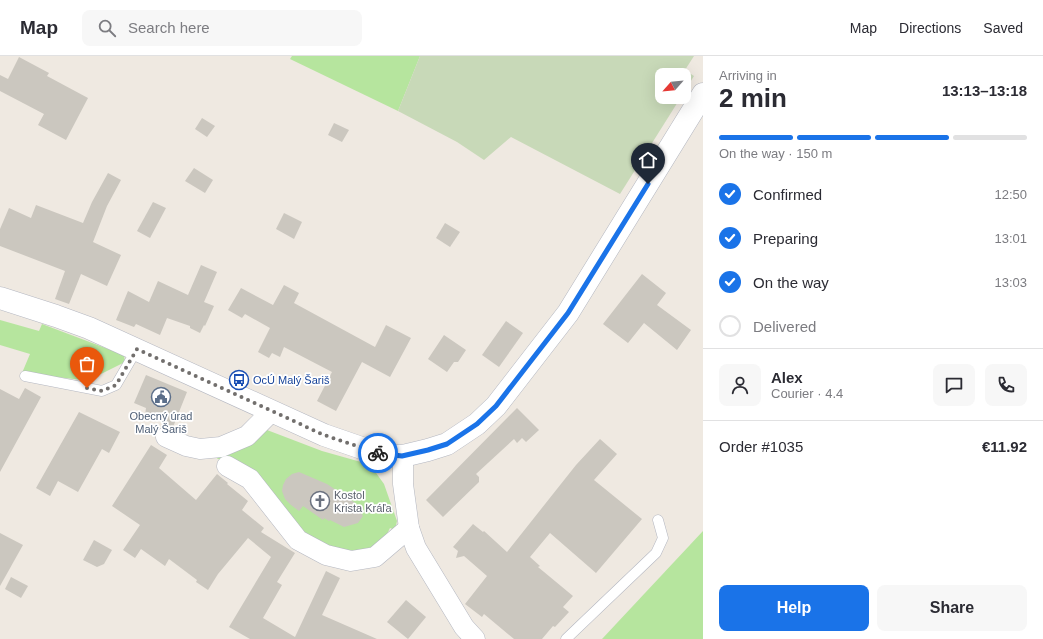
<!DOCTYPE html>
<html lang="en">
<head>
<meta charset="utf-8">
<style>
	:root { --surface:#fff; --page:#f7f7f7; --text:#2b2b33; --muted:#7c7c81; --line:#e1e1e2; --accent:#1a73e8 }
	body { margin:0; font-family:Arial,sans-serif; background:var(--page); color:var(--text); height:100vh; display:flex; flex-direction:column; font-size:15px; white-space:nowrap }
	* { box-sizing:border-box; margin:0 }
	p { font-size:13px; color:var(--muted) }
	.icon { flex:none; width:22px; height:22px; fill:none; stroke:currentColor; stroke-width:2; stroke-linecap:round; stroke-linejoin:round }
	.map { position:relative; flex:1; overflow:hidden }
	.panel { display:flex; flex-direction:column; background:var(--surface); width:340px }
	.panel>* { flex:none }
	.needle { width:26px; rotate:243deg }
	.tools { position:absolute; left:655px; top:12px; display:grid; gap:8px }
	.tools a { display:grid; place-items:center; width:36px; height:36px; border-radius:8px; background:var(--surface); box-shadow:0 4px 16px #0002; font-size:20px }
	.pin { position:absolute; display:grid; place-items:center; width:34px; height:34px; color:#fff; margin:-41px -17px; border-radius:50% 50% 50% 0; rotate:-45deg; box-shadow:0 0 4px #0007 }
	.pin .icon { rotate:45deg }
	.courier { position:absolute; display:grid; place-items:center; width:40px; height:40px; margin:-20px; border:3px solid #1a73e8; border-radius:50%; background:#fff; color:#222; box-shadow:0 1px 5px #0007 }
	.overview em { font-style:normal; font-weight:700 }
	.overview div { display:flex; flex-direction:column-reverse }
	.overview { display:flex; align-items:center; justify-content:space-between; height:68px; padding:0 16px }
	h1 { font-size:26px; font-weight:700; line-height:30px }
	.bar { display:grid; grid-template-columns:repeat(4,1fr); gap:6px 4px; align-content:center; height:48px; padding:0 16px }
	.bar i { height:5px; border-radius:3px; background:var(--line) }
	.bar .selected { background:var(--accent) }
	.bar p { grid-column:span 4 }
	.line { display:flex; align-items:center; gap:10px; padding:0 16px; border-top:1px solid var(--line) }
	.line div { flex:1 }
	.round { display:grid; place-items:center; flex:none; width:42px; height:42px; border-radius:8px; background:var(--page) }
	ol { padding:0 16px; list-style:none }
	li { display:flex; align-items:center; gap:12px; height:44px }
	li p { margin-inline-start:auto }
	li .icon { padding:4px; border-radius:50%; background:var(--accent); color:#fff; stroke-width:4 }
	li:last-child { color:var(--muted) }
	li i { width:22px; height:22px; border:2px solid var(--line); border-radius:50% }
	.button { display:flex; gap:8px; margin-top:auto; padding:8px 16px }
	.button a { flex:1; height:46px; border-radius:8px; background:var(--accent); color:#fff; font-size:16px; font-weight:700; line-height:46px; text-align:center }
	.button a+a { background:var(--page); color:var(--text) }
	header { display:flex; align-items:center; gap:24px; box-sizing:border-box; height:56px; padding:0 20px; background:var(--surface); border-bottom:1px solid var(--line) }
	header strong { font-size:19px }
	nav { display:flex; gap:22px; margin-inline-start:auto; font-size:14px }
	.search { width:280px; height:36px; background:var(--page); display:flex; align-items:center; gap:10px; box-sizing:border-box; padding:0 14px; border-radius:8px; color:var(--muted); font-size:15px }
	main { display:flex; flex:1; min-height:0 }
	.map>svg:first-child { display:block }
	.green { fill:#b6e59e }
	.cemetery { fill:#c8d9b8 }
	.building { fill:#cbc7bf }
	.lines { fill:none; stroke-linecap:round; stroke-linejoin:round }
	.lane-casing { stroke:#b4b7c1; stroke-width:11 }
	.street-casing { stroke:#b4b7c1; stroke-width:21 }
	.secondary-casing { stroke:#b4b7c1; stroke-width:23 }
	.lane { stroke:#fff; stroke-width:10 }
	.street { stroke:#fff; stroke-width:20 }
	.secondary { stroke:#fff; stroke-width:22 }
	.done { stroke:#726f6d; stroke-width:4; stroke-dasharray:0 7.2 }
	.route { stroke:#1a73e8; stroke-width:5 }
	.labels { text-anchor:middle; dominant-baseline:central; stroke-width:3.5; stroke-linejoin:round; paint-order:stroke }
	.transit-label { font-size:11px; fill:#164399; stroke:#fff; text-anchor:start }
	.service-label { font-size:11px; fill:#4e5e75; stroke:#fff }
	.worship-label { font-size:11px; fill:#5b616d; stroke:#fff; text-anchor:start }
</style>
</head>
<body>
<header>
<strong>Map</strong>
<div class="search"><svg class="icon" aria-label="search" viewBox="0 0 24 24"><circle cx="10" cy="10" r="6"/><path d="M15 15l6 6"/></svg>Search here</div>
<nav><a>Map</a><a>Directions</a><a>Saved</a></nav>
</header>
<main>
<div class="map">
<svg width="703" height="583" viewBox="0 0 703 583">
	<rect width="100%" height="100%" fill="#efe9e1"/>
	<!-- green -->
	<g class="green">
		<path d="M292 0H420L398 55 290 3Z"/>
		<path d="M0 264 39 275 42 268 124 299 125 306 93 322 82 324 22 317 30 298 0 289Z"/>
		<path d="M267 374 322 395 361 406 374 414 384 428 397 465 395 474 390 472 384 484 378 491 349 496 321 487 298 473 255 418 218 403 210 397Z"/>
		<path d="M703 475V583H602Z"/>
	</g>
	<!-- cemetery -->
	<path class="cemetery" d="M420 0H694L685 14 694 20 684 36V19H662V41H681L620 138 511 81 484 104 457 86 398 55Z"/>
	<!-- building -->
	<g class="building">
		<path d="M19 1 49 17 47 20 88 42 66 84 38 69 44 58 0 35V19L8 23Z"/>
		<path d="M202 62 215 70 207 81 195 73Z"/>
		<path d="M334 67 349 74 342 86 328 79Z"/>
		<path d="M194 112 213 124 205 137 185 125Z"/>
		<path d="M108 117 121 124 107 150 93 186 121 199 107 230 81 218 69 248 55 243 65 215 0 190V173L9 152 31 162 36 149 83 167 92 146Z"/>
		<path d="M153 146 166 152 150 182 137 175Z"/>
		<path d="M284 157 302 166 294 183 276 173Z"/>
		<path d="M445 167 460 176 450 191 436 182Z"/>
		<path d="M201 209 217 216 204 246 214 250 205 270 204 269 200 277 190 272V270L167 262 160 279 136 268 134 271 116 264 128 235 149 246 158 225 188 239Z"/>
		<path d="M642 218 666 237 657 249 691 274 677 294 644 267 628 287 603 268Z"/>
		<path d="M284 229 299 237 294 247 375 291 386 269 411 282 390 321 362 306 336 355 317 345 332 316 284 291 280 301 272 297 269 302 258 296 270 272 245 258 242 262 228 254 241 232 273 249Z"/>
		<path d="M506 265 523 277 499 311 482 299Z"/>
		<path d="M444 279 466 294 458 306H454L447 316 428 303Z"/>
		<path d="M146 319 187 336 173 371 145 359 146 352 134 347Z"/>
		<path d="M25 332 41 341 0 416V333L19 343Z"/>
		<path d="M517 352 539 374 526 386 522 382 517 387 514 383 476 418 479 421V426L443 461 426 444Z"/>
		<path d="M79 356 120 376 109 397 102 393 78 436 58 425 50 440 36 432Z"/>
		<path d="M600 383 617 398 594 424 642 463 596 517 550 477 530 501 540 510 538 511 573 540 563 551 569 556 555 571 553 570 542 583H514L484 558 482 561 465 548 487 520 464 500 456 502 458 495 453 491 473 468 483 476 484 475 507 496 576 409Z"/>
		<path d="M151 389 167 399 159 412 196 444 217 418 228 427 227 428 248 445 242 454 264 472 261 476 295 497 277 526 282 529 263 562 295 581 326 515 340 522 322 559 377 583H250L229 571 271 501 248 482 218 518 208 534 196 526 197 524 169 503 165 510 141 493 135 502 123 494 140 469 112 450Z"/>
		<path d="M299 416 327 428 354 446 363 460 358 467 344 471 330 464 329 465 324 462 323 464 303 450 299 455 291 449 285 443 282 435 283 429 286 423 292 418Z"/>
		<path d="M0 477 23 489 0 530Z"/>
		<path d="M94 484 112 494 104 508 97 511 83 504Z"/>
		<path d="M11 521 28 530 21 542 5 533Z"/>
		<path d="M406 544 426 561 408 583 387 566Z"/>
	</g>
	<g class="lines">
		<!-- lane casing -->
		<g class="lane-casing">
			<g id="lane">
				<path d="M25 320 102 335 116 329 137 293"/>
				<path d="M566 583 656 497 663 482 658 464"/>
			</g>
		</g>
		<!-- street casing -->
		<g class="street-casing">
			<g id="street">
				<path d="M166 381 186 390 200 393 221 391 247 380 271 356"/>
				<path d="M403 400V428L409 472 416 492 464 571 475 583"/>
				<path d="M227 410 250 423 298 484 326 499 351 505 375 501 409 472"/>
			</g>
		</g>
		<!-- secondary casing -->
		<g class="secondary-casing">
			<path id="secondary" d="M0 242 56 260 89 272 324 379 382 399 403 400 428 394 447 388 477 368 496 350 568 257 703 38"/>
		</g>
		<!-- lane -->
		<use href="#lane" class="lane"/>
		<!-- street -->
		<use href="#street" class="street"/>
		<!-- secondary -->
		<use href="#secondary" class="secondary"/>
	</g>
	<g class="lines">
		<!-- done -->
		<path class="done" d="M87 332 102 335 116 329 137 293 324 379 378 397"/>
		<!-- route -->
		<path class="route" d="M378 397 402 400 428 394 447 388 477 368 496 350 568 257 648 128"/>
	</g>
	<!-- icons -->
	<defs>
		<g id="bus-ring" transform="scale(1)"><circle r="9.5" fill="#fff" stroke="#1a4fb4" stroke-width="1.5"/><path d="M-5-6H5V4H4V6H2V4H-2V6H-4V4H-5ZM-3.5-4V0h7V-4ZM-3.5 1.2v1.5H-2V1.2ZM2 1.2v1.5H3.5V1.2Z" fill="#1a4fb4"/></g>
		<g id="civic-ring" transform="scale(1)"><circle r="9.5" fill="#fff" stroke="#5c6f8a" stroke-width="1.5"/><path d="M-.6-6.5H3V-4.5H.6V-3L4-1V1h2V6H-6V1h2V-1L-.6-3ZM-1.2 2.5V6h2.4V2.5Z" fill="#5c6f8a"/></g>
		<g id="church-ring" transform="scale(1)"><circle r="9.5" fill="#fff" stroke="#6b7280" stroke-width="1.5"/><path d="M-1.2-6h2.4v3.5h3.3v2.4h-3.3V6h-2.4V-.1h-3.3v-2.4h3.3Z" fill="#6b7280"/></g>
	</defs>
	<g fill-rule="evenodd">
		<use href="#bus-ring" x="239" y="324"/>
		<use href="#civic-ring" x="161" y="341"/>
		<use href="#church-ring" x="320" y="445"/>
	</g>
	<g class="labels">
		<!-- transit labels -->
		<g class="transit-label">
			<text x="253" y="324">OcÚ Malý Šariš</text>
		</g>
		<!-- service labels -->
		<g class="service-label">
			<text x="161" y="360">Obecný úrad<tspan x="161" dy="13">Malý Šariš</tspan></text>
		</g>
		<!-- worship labels -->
		<g class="worship-label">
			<text x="334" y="439">Kostol<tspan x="334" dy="13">Krista Kráľa</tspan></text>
		</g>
	</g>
</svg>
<div class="tools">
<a><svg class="needle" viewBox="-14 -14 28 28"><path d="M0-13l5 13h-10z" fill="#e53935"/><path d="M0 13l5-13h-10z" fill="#7c7c81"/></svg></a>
</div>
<div class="pin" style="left:87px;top:332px;background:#ea580c"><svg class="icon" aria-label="bag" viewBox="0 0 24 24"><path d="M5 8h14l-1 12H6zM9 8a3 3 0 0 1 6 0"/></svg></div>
<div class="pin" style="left:648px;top:128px;background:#1f2937"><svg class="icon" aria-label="home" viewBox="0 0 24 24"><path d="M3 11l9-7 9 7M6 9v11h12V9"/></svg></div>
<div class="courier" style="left:378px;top:397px"><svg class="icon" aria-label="bike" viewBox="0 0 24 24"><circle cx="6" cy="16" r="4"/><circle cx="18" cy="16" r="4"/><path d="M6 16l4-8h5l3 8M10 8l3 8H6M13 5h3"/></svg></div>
</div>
<section class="panel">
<div class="overview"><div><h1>2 min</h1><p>Arriving in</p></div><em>13:13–13:18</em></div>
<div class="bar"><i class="selected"></i><i class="selected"></i><i class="selected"></i><i></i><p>On the way · 150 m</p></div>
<ol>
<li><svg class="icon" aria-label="check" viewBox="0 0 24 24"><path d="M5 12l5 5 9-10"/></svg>Confirmed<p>12:50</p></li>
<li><svg class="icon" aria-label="check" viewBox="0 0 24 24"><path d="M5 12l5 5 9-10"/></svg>Preparing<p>13:01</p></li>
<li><svg class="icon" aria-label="check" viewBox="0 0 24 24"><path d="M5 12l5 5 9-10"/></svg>On the way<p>13:03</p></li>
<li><i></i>Delivered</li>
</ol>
<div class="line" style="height:72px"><a class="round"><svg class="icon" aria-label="person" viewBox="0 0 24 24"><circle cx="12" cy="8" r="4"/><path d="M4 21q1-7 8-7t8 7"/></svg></a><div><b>Alex</b><p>Courier · 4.4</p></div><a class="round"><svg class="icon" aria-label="chat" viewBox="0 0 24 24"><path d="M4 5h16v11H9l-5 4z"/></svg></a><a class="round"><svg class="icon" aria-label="phone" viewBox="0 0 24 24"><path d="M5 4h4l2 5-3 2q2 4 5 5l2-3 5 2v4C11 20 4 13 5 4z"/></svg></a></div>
<div class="line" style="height:52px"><div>Order #1035</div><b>€11.92</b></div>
<div class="button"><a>Help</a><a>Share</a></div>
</section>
</main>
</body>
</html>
